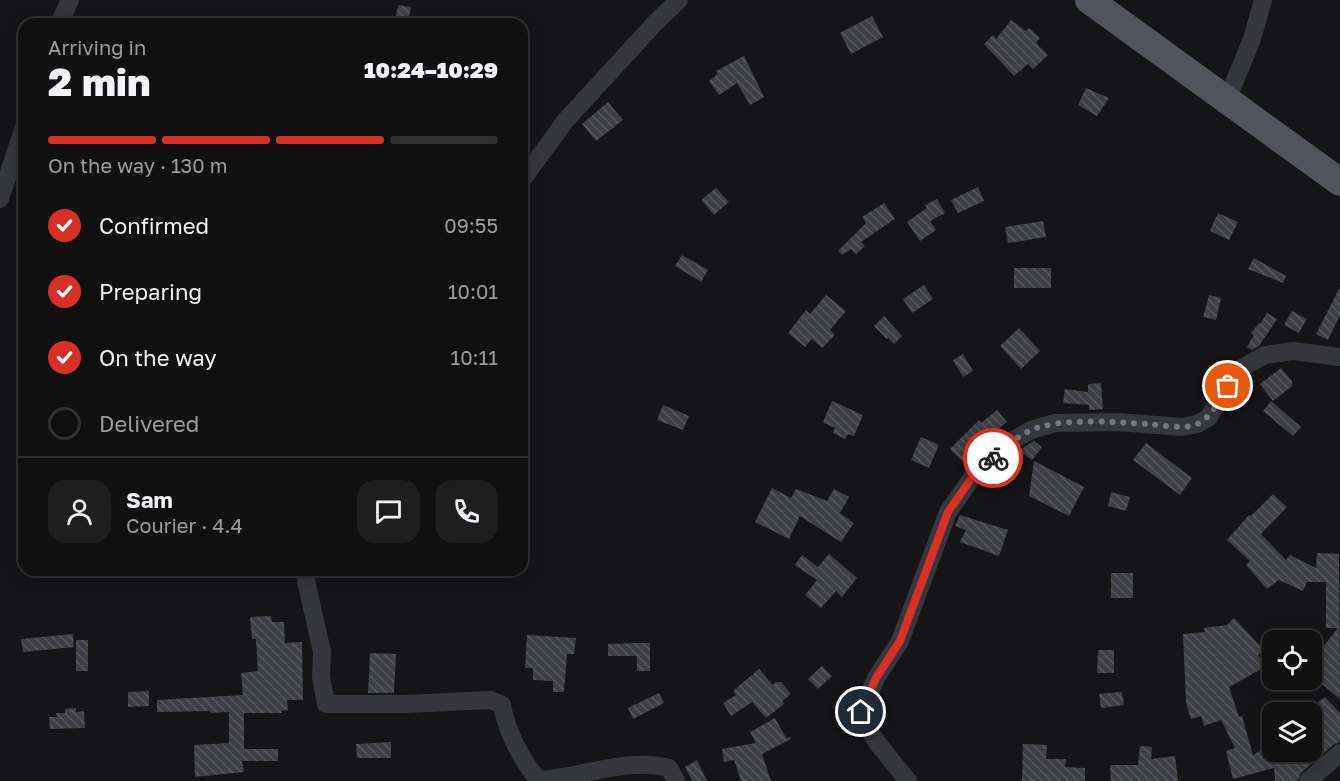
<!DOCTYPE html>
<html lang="en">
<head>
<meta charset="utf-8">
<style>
	:root { --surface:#101011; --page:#1e1e1f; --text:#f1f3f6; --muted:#9c9d9f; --line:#303031; --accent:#d93025 }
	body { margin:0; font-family:"Golos Text",sans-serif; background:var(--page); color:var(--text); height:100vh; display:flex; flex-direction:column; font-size:22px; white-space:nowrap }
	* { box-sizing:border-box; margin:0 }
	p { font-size:20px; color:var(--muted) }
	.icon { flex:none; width:33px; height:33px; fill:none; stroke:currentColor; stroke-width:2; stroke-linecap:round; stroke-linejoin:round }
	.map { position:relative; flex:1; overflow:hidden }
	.drawer { position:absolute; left:18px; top:18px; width:510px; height:558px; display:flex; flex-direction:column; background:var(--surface); border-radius:18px; box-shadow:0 3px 15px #0003,0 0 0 2px var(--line) }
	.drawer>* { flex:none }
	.controls { position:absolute; left:1262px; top:630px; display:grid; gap:12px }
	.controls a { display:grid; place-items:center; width:60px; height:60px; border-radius:12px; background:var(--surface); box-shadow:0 3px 15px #0003,0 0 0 2px var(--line); font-size:30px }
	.pin { position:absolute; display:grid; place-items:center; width:51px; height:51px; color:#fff; margin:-26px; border:3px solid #fff; border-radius:50%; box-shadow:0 2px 6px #0007 }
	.courier { position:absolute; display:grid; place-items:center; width:60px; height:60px; margin:-30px; border:4px solid #d93025; border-radius:50%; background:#fff; color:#222; box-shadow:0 2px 8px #0007 }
	.summary em { font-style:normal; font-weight:800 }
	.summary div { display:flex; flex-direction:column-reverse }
	.summary { display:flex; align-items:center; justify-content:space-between; height:102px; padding:0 30px }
	h1 { font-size:39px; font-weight:800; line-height:45px }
	.bar { display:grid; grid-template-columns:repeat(4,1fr); gap:9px 6px; align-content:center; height:72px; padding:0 30px }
	.bar i { height:8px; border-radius:4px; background:var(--line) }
	.bar .on { background:var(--accent) }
	.bar p { grid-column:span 4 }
	.line { display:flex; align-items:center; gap:15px; padding:0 30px; border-top:2px solid var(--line) }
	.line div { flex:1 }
	.round { display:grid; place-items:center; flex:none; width:63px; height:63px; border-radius:18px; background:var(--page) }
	ol { padding:0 30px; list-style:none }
	li { display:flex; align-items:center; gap:18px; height:66px }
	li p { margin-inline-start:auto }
	li .icon { padding:6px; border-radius:50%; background:var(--accent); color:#fff; stroke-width:4 }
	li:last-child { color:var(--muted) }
	li i { width:33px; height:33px; border:3px solid var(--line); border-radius:50% }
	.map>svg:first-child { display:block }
	.building { fill:url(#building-back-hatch) }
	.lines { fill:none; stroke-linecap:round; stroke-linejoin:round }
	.minor { stroke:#36373d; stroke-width:18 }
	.primary { stroke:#51545c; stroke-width:28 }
	.done { stroke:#737780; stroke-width:6; stroke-dasharray:0 10.8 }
	.route { stroke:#d93025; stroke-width:8 }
</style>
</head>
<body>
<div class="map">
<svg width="1340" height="781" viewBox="0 0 1340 781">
	<defs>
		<pattern id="building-back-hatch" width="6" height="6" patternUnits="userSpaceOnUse" patternTransform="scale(1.5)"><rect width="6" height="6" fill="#3e4045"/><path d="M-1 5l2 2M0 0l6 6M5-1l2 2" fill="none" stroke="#57595e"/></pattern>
	</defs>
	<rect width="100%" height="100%" fill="#151517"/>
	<!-- building -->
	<g class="building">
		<path d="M398 5 411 7 408 23 395 21Z"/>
		<path d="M872 16 883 37 851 54 840 33Z"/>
		<path d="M1011 20 1026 31 1029 28 1040 38 1036 43 1048 55 1033 69 1028 64 1014 76 984 44 993 35 996 39Z"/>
		<path d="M744 56 764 97 750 105 737 83 719 95 709 81 718 74 716 71Z"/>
		<path d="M1086 88 1109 98 1097 116 1078 105Z"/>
		<path d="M608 102 623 120 596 141 582 124Z"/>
		<path d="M978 187 984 201 958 213 951 200Z"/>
		<path d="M716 188 729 202 714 215 701 200Z"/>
		<path d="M937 199 945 213 930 221 936 230 920 241 907 222 927 208 925 205Z"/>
		<path d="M884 203 895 219 861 242 865 246 856 254 851 249 842 255 838 251 866 223 862 217Z"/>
		<path d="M1218 213 1238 222 1229 240 1210 231Z"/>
		<path d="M1043 221 1046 237 1008 243 1005 227Z"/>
		<path d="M682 255 708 270 701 282 675 266Z"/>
		<path d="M1254 258 1286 276 1283 283 1248 269Z"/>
		<rect x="1014" y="268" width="37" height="20"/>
		<path d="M924 285 933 299 912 313 903 299Z"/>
		<path d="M1340 287V315L1328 340 1316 334Z"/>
		<path d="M826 295 846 311 830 330 835 335 822 348 812 339 805 347 788 333 806 310 810 314Z"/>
		<path d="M1209 295 1221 298 1216 320 1203 317Z"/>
		<path d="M1292 311 1307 319 1299 333 1284 325Z"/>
		<path d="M1267 313 1277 319 1259 346 1252 350 1247 347 1254 335 1251 333 1259 323 1260 324Z"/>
		<path d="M884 316 902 336 894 344 888 338 887 339 874 326Z"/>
		<path d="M1019 328 1040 351 1021 369 1000 346Z"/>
		<path d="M963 354 973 371 963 377 953 360Z"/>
		<path d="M1281 368 1292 381V386L1273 401 1260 384Z"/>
		<path d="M1101 383 1103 409 1089 410V405L1063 403 1065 389 1088 392V384Z"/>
		<path d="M832 401 863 415 854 436 848 434 845 439 833 433 835 428 823 422Z"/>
		<path d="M1271 401 1301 427 1293 436 1263 411Z"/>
		<path d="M663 405 689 416 683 430 657 420Z"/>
		<path d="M997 410 1007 422 992 434 996 438 967 466 950 449 979 420 981 423Z"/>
		<path d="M921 437 939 445 929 468 911 460Z"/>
		<path d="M1034 441 1042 447 1032 460 1021 452 1024 447Z"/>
		<path d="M1146 443 1192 478 1180 495 1133 460Z"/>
		<path d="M1034 461 1084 487 1069 516 1029 496Z"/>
		<path d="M772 488 791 498 796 489 827 501 834 489 849 497 840 513 854 523 841 542 800 516 789 539 755 522Z"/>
		<path d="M1111 492 1130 497 1126 511 1108 506Z"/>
		<path d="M1273 494 1287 507 1261 534 1286 560 1290 555 1316 568 1317 553 1339 554 1340 699 1311 675V662L1338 628H1326V582H1307L1303 591 1279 580 1267 589 1246 565 1250 561 1227 540 1249 515 1251 516Z"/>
		<path d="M960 515 1008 530 999 556 960 542 966 530 955 526Z"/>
		<path d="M829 554 857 578 842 597 836 591 821 608 805 595 817 580 795 565 802 555 818 567Z"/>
		<rect x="1111" y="573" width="22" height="25"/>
		<path d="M271 616 272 622H284L285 643 302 642 303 700H287L288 710 282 711V713H244V749H278V761H242L244 772 195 777 194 745 229 743V712L210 713V711L157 712V700L243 695 241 673 258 671 256 639H252L250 617Z"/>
		<path d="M1234 618 1264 650 1258 655 1265 667 1229 687 1239 717 1242 716 1253 755 1272 744V752H1311V712H1306L1325 697 1340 713V742L1333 745 1301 773 1297 781H1275L1274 768 1233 779 1226 751 1235 748 1221 720 1204 726 1201 716 1191 719 1186 703 1183 634 1205 632 1204 628 1227 625Z"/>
		<path d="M73 634 74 647 23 652 21 639Z"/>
		<path d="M527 635 576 638 574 654H567L564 692H553V681L533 680V668H525Z"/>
		<rect x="76" y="640" width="12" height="31"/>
		<path d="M637 643H650V671H637V656H608V644Z"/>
		<path d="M1098 650H1114V673H1097Z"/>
		<path d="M370 653 396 654 394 693H368Z"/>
		<path d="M822 666 832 676 818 689 808 679Z"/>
		<path d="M759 669 773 685 776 682H781L791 694 782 701 784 704 766 718 752 702 731 716 723 703 736 695 733 691Z"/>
		<path d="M149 691V706L128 707V692Z"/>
		<path d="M1122 692 1124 705 1101 708 1099 694Z"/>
		<path d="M659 693 664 703 633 719 628 708Z"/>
		<path d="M76 708V712L84 711 85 728 50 729 49 717H57L56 713H65V709Z"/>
		<path d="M775 718 786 738 790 737 791 739 762 754 771 781H741L734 760 724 762 722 749 756 743 750 732Z"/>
		<path d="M391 742V758H357L356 744Z"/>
		<path d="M1023 744 1047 745 1046 759H1066L1065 767 1085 768V781H1022Z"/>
		<path d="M1140 746 1152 747 1151 759 1175 756 1178 781H1111L1110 765H1138Z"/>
		<path d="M697 760 707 781H692L685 767Z"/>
	</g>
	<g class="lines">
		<!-- minor -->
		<g class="minor">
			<path d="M59 24 70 0"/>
			<path d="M1227 100 1252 39 1263 0"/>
			<path d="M522 180 566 120 655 23 679 0"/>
			<path d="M0 199 24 127"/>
			<path d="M305 570 307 585 322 652 321 677 326 704H407L491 700 502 705C507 734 520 757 538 780 581 778 625 757 669 768L676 781"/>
			<path d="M908 781 879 745 863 721 861 712 876 678 900 641 948 512 976 472 1012 441 1031 430 1055 423 1118 422 1182 427 1197 424 1208 418 1240 369 1265 355 1293 351 1340 357"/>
			<path d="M1308 781 1340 753"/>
		</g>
		<!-- primary -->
		<path class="primary" d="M1089 0 1340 182"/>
	</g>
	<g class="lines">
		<!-- done -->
		<path class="done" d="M993 458C1004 448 1015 438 1029 431 1059 417 1115 422 1147 424 1163 425 1182 430 1197 424 1212 418 1220 398 1228 386"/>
		<!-- route -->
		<path class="route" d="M861 712 876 678 900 641 948 512 976 472 993 458"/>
	</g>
</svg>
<div class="controls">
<a><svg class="icon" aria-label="locate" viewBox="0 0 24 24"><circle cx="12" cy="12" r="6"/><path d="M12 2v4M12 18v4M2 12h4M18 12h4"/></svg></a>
<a><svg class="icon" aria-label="layers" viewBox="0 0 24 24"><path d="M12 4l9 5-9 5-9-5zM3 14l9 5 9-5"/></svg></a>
</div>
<div class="pin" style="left:1228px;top:386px;background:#ea580c"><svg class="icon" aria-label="bag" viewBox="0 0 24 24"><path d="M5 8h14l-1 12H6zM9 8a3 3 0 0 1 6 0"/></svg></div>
<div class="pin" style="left:861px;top:712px;background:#1f2937"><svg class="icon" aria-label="home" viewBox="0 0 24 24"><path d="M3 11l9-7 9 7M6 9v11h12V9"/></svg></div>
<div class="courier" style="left:993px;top:458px"><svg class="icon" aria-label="bike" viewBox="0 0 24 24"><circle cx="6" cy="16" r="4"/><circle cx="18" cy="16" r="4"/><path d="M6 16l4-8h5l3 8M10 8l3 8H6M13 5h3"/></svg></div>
<section class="drawer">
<div class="summary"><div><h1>2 min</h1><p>Arriving in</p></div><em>10:24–10:29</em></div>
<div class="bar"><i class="on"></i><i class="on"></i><i class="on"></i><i></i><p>On the way · 130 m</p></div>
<ol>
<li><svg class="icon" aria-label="check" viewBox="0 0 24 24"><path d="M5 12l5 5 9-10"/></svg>Confirmed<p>09:55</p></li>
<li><svg class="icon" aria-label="check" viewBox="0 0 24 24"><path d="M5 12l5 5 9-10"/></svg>Preparing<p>10:01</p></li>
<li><svg class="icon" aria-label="check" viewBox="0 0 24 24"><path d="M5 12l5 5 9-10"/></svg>On the way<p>10:11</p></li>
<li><i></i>Delivered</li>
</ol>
<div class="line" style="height:108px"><a class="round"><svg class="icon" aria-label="person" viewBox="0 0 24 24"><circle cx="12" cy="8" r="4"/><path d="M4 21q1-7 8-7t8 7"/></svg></a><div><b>Sam</b><p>Courier · 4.4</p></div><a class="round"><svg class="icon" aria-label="chat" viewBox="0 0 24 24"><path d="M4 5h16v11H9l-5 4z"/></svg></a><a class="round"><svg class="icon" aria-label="phone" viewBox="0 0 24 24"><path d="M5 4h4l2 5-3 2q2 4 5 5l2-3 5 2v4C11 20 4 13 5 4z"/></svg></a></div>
</section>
</div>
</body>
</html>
